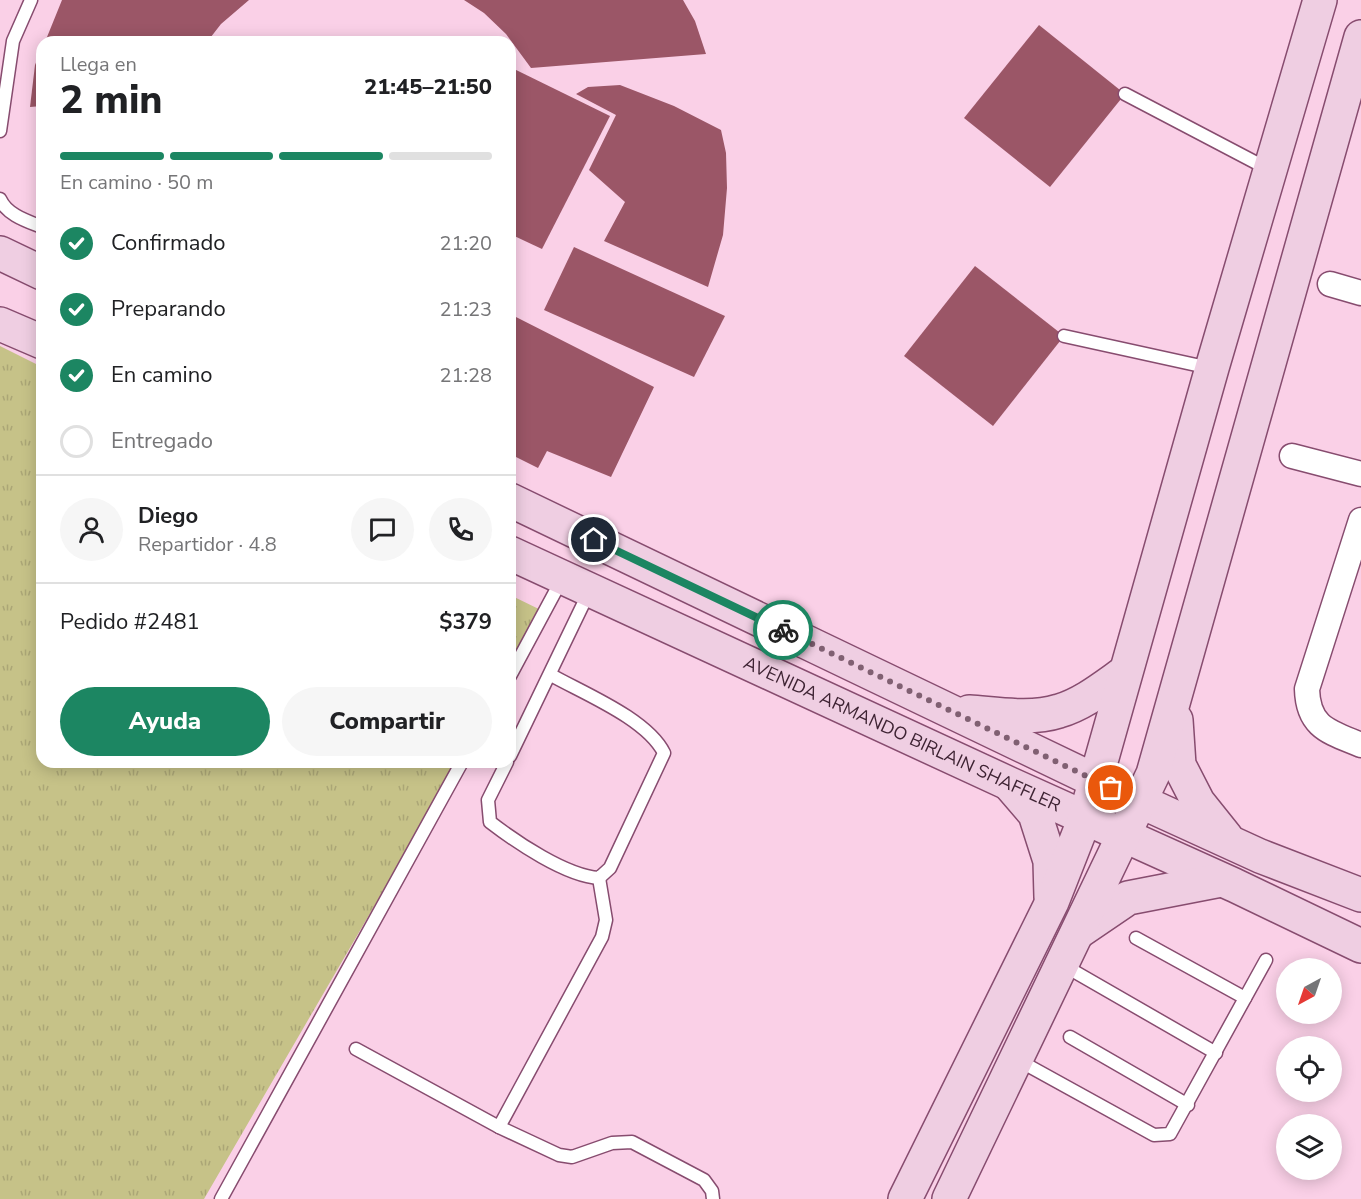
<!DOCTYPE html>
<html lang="es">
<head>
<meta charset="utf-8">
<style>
	:root { --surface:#fff; --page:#f6f6f6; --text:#202124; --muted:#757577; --line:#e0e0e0; --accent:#1c8662 }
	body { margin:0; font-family:"Nunito Sans",sans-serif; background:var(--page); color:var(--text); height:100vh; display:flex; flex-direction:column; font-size:22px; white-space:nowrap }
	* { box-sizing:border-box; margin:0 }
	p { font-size:20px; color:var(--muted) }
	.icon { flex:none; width:33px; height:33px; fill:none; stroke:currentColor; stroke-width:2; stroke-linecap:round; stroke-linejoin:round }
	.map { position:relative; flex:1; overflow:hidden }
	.panel { position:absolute; left:36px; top:36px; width:480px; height:732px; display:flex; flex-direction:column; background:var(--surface); border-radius:18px; box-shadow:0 3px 15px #0003 }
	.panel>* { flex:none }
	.needle { width:39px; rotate:220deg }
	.buttons { position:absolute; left:1276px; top:958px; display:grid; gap:12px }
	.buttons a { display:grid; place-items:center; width:66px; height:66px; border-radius:50%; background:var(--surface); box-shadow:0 3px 15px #0003; font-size:30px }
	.pin { position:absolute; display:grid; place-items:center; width:51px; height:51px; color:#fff; margin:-26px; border:3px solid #fff; border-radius:50%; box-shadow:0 2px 6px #0007 }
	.courier { position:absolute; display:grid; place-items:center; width:60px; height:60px; margin:-30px; border:4px solid #1c8662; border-radius:50%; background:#fff; color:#222; box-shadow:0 2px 8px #0007 }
	.head em { font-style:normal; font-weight:800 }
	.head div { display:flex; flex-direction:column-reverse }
	.head { display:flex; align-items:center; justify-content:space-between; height:102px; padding:0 24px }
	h1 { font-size:39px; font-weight:800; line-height:45px }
	.bar { display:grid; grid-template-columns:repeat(4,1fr); gap:9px 6px; align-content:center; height:72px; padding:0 24px }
	.bar i { height:8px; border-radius:4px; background:var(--line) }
	.bar .current { background:var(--accent) }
	.bar p { grid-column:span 4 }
	.line { display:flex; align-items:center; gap:15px; padding:0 24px; border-top:2px solid var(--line) }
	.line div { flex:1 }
	.round { display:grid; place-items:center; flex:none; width:63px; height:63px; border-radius:32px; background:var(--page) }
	ol { padding:0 24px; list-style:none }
	li { display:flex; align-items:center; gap:18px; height:66px }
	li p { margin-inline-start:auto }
	li .icon { padding:6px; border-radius:50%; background:var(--accent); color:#fff; stroke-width:4 }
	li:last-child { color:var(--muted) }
	li i { width:33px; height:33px; border:3px solid var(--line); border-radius:50% }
	.primary-button { display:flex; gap:12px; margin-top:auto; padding:12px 24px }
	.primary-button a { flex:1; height:69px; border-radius:36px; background:var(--accent); color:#fff; font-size:24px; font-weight:800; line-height:69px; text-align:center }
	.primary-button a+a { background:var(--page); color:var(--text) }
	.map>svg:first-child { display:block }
	.grass { fill:url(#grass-tufts) }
	.building { fill:#9b5667 }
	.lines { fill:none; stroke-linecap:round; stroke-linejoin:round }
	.lane-casing { stroke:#874c6f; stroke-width:15 }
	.street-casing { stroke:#874c6f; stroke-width:27 }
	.secondary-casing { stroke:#874c6f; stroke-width:36 }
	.lane { stroke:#fff; stroke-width:12 }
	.street { stroke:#fff; stroke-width:24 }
	.secondary { stroke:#efcee2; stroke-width:33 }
	.done { stroke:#806072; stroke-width:6; stroke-dasharray:0 10.8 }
	.route { stroke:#1c8662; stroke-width:8 }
	.labels { text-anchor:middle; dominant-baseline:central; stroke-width:6; stroke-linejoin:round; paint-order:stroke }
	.street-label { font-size:18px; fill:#3e2333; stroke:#ffe2f1 }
</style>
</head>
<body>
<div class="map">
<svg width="1361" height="1199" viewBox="0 0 1361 1199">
	<defs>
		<pattern id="grass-tufts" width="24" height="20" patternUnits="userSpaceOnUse" patternTransform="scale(1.5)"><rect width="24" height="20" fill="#c6c288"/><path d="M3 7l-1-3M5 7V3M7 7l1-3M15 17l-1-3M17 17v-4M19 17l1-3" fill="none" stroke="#aba676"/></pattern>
	</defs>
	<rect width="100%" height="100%" fill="#fad0e7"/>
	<!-- grass -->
	<g class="grass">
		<path d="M0 346 42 367V762H458L204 1199H0Z"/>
		<path d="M510 595 545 612 510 673Z"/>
	</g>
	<!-- building -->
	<g class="building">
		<path d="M62 0H249L221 24 207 42H45Z"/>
		<path d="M464 0H683L695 21 706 54 531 68 506 34 484 13Z"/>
		<path d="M1039 25 1125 94 1050 187 964 118Z"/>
		<path d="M42 48V106L30 107 35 65Z"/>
		<path d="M510 67 610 116 542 249 510 234Z"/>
		<path d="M620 85 674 106 721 130 726 153 727 188 723 235 708 287 604 241 625 202 589 170 616 115 576 94 588 87Z"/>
		<path d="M574 247 725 316 694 377 544 310Z"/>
		<path d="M975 266 1064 336 993 426 904 356Z"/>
		<path d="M514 316 654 387 611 477 547 451 538 468 510 454V325Z"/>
	</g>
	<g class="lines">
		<!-- lane casing -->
		<g class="lane-casing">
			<g id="lane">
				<path d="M1125 94 1268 169"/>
				<path d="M0 131 13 41 31 0"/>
				<path d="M0 199C7 215 27 221 42 227"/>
				<path d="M1064 336 1210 368"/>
				<path d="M510 676 562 579"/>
				<path d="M510 756 589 592"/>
				<path d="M507 762 488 800 490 822C516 842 566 876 599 878L610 868 664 753C647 719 585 694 551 675"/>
				<path d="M1136 938 1245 998"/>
				<path d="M1063 965 1216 1053"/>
				<path d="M1070 1037 1188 1105"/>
				<path d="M356 1049 499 1127 602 937 606 920 599 878"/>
				<path d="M1018 1060 1154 1135 1170 1134 1266 960"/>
				<path d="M499 1127 559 1155 572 1157 612 1143 632 1142 704 1180 712 1191 713 1199"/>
				<path d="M221 1199 462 762"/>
			</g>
		</g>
		<!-- street casing -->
		<g class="street-casing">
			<g id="street">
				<path d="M1330 284 1361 293"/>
				<path d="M1292 456 1361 474"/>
				<path d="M1361 520 1307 689C1308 728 1330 732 1361 745"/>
			</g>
		</g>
		<!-- secondary casing -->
		<g class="secondary-casing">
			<g id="secondary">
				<path d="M0 253 42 273"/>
				<path d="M0 324 42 342"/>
				<path d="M510 500 1096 781 1260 856 1361 895"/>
				<path id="s1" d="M510 553 1010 784 1234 885 1361 946"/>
				<path d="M969 712C998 714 1031 720 1059 711 1083 704 1104 687 1124 673"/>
				<path d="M1176 720 1179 765 1198 802 1226 837"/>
				<path d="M1011 786 1035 814 1050 861 1051 897"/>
				<path d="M1078 932 1128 898 1221 880"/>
				<path d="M905 1199 1052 902 1085 818 1212 368 1320 0"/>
				<path d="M949 1199 1153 774 1361 37"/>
			</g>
		</g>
		<!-- lane -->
		<use href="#lane" class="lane"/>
		<!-- street -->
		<use href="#street" class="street"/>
		<!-- secondary -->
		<use href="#secondary" class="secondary"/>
	</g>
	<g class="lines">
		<!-- done -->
		<path class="done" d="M783 630 1111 788"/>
		<!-- route -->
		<path class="route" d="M594 540 783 630"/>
	</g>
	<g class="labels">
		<!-- street labels -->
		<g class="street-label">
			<text stroke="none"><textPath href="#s1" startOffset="432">AVENIDA ARMANDO BIRLAIN SHAFFLER</textPath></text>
		</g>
	</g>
</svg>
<div class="buttons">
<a><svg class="needle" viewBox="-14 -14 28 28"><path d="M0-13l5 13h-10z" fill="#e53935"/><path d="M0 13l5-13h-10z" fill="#757577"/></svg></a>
<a><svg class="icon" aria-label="locate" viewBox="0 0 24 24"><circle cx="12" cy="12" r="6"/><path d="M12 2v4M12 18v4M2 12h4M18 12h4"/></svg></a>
<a><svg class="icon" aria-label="layers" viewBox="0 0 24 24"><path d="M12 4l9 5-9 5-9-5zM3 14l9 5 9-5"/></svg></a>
</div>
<div class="pin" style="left:1111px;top:788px;background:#ea580c"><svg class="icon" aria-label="bag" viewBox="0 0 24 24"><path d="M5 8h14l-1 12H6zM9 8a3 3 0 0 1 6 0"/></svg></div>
<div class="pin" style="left:594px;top:540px;background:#1f2937"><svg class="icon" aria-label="home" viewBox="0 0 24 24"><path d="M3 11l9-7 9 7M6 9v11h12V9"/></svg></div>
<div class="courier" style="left:783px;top:630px"><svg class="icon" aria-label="bike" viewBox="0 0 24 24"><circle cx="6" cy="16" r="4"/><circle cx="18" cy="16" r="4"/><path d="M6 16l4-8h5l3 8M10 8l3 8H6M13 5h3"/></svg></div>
<section class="panel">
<div class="head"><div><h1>2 min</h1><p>Llega en</p></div><em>21:45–21:50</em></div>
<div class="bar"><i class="current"></i><i class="current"></i><i class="current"></i><i></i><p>En camino · 50 m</p></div>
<ol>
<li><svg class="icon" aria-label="check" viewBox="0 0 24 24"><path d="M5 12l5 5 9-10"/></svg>Confirmado<p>21:20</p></li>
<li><svg class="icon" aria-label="check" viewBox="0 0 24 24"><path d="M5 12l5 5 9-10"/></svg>Preparando<p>21:23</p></li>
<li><svg class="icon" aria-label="check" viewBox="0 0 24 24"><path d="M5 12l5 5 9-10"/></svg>En camino<p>21:28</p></li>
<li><i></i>Entregado</li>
</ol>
<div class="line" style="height:108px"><a class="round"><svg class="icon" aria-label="person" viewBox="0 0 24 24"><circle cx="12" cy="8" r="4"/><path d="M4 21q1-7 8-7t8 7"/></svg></a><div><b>Diego</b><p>Repartidor · 4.8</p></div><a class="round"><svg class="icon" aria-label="chat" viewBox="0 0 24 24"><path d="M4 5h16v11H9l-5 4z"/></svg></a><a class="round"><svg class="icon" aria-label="phone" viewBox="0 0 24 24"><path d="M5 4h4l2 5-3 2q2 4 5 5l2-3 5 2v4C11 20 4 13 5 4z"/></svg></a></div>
<div class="line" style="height:78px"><div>Pedido #2481</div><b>$379</b></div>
<div class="primary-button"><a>Ayuda</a><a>Compartir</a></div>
</section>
</div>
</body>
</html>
